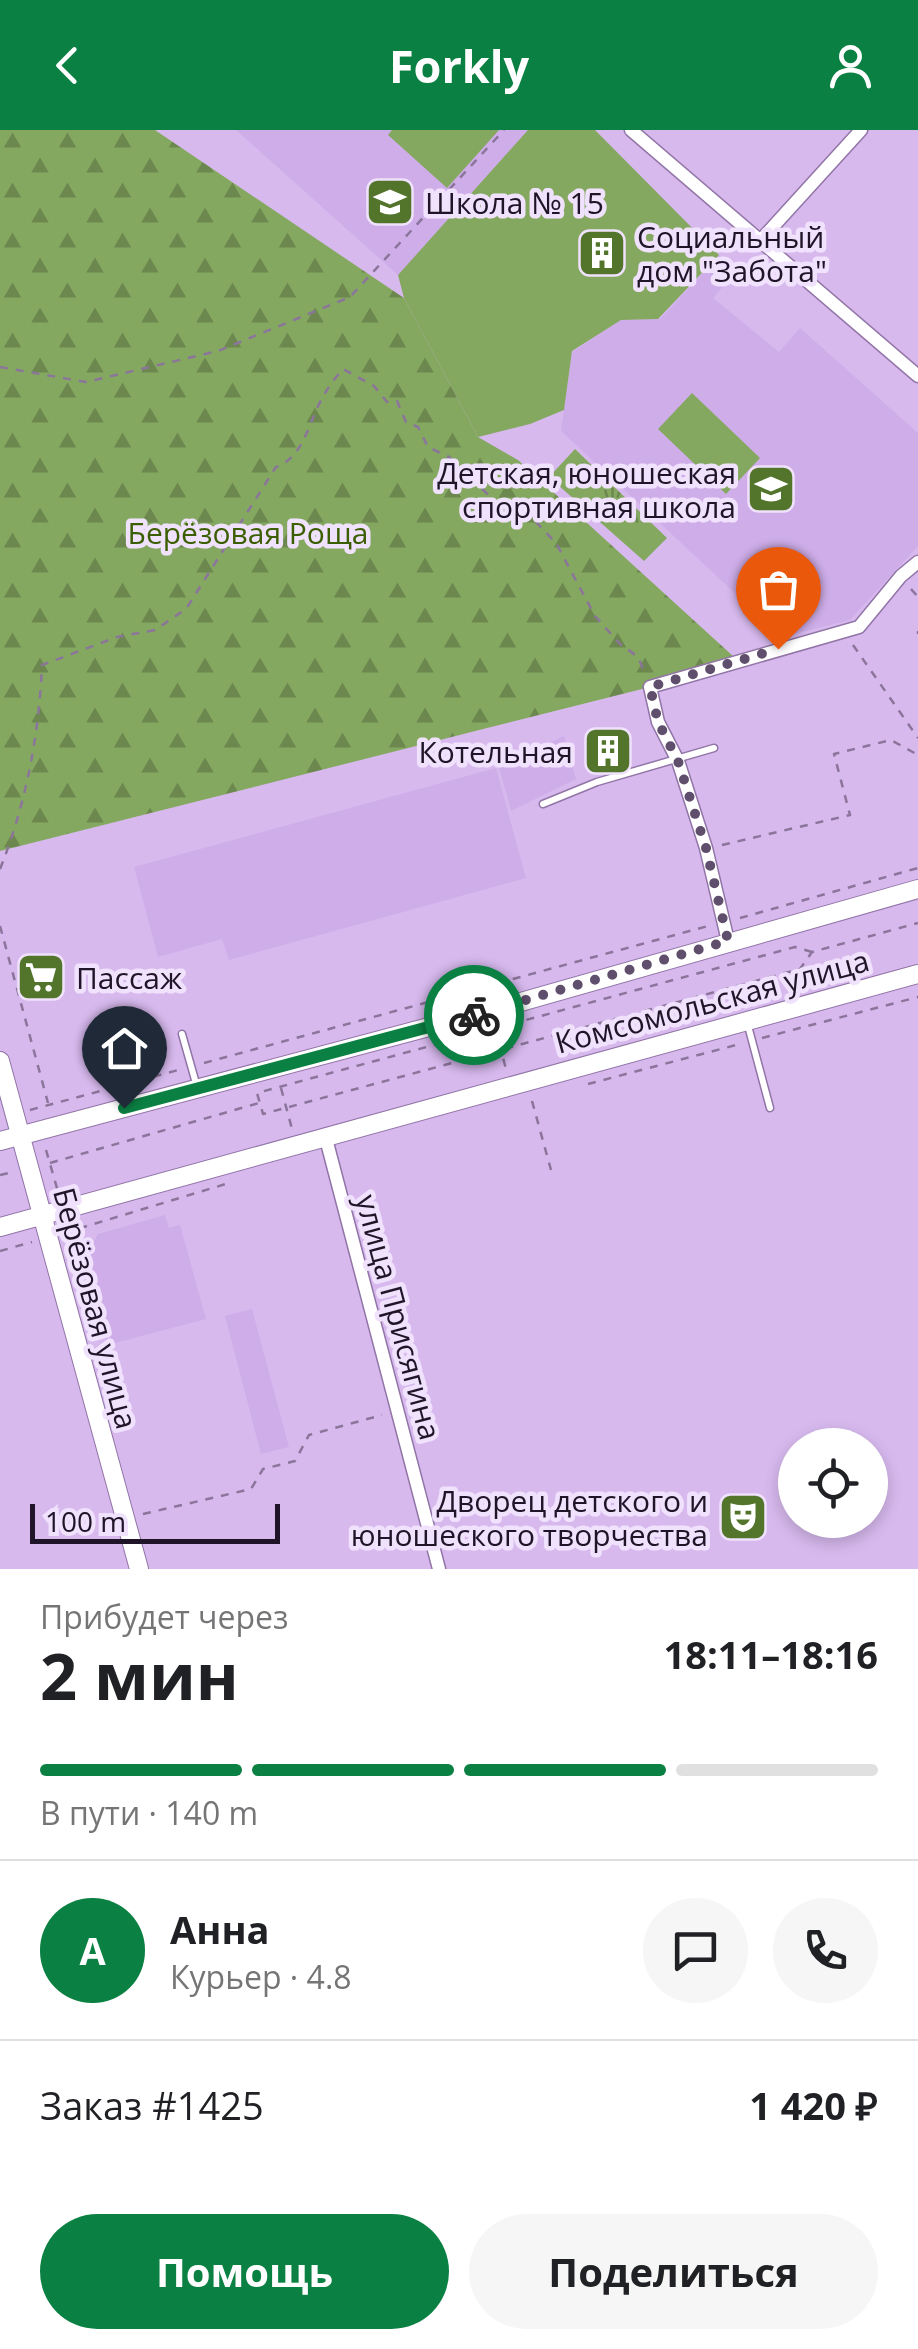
<!DOCTYPE html>
<html lang="ru">
<head>
<meta charset="utf-8">
<style>
	:root { --surface:#fff; --page:#f6f6f6; --text:#202124; --muted:#757577; --line:#e0e0e0; --accent:#0b8043 }
	body { margin:0; font-family:"Open Sans",sans-serif; background:var(--page); color:var(--text); height:100vh; display:flex; flex-direction:column; font-size:38px; white-space:nowrap }
	* { box-sizing:border-box; margin:0 }
	p { font-size:32px; color:var(--muted) }
	.icon { flex:none; width:55px; height:55px; fill:none; stroke:currentColor; stroke-width:2; stroke-linecap:round; stroke-linejoin:round }
	.map { position:relative; height:1439px; overflow:hidden }
	.drawer { display:flex; flex-direction:column; background:var(--surface); flex:1 }
	.drawer>* { flex:none }
	.tools { position:absolute; left:778px; top:1298px; display:grid; gap:20px }
	.tools a { display:grid; place-items:center; width:110px; height:110px; border-radius:50%; background:var(--surface); box-shadow:0 5px 15px #0003; font-size:50px }
	.scale { position:absolute; left:30px; bottom:25px; width:250px; box-sizing:border-box; padding-left:10px; border:5px solid #201528; border-top:0; font-size:28px; line-height:35px; white-space:nowrap; color:#201528; -webkit-text-stroke:8px #f0e1fc; paint-order:stroke }
	.pin { position:absolute; display:grid; place-items:center; width:85px; height:85px; color:#fff; margin:-102px -42px; border-radius:50% 50% 50% 0; rotate:-45deg; box-shadow:0 0 10px #0007 }
	.pin .icon { rotate:45deg }
	.courier { position:absolute; display:grid; place-items:center; width:100px; height:100px; margin:-50px; border:8px solid #0b8043; border-radius:50%; background:#fff; color:#222; box-shadow:0 2px 12px #0007 }
	.summary em { font-style:normal; font-weight:700 }
	.summary div { display:flex; flex-direction:column-reverse }
	.summary { display:flex; align-items:center; justify-content:space-between; height:170px; padding:0 40px }
	h1 { font-size:65px; font-weight:700; line-height:75px }
	.bar { display:grid; grid-template-columns:repeat(4,1fr); gap:15px 10px; align-content:center; height:120px; padding:0 40px }
	.bar i { height:12px; border-radius:8px; background:var(--line) }
	.bar .on { background:var(--accent) }
	.bar p { grid-column:span 4 }
	.line { display:flex; align-items:center; gap:25px; padding:0 40px; border-top:2px solid var(--line) }
	.line div { flex:1 }
	.round { display:grid; place-items:center; flex:none; width:105px; height:105px; border-radius:52px; background:var(--page) }
	.primary-button { display:flex; gap:20px; margin-top:auto; padding:20px 40px }
	.primary-button a { flex:1; height:115px; border-radius:60px; background:var(--accent); color:#fff; font-size:40px; font-weight:700; line-height:115px; text-align:center }
	.primary-button a+a { background:var(--page); color:var(--text) }
	header { display:flex; justify-content:space-between; align-items:center; height:130px; padding:0 40px; background:var(--accent); color:#fff; font-size:45px; font-weight:700 }
	.map>svg:first-child { display:block }
	.built { fill:#cfade9 }
	.grass { fill:#84a860 }
	.forest { fill:url(#forest-firs) }
	.park { fill:url(#park-tufts) }
	.lines { fill:none; stroke-linecap:round; stroke-linejoin:round }
	.lane-casing { stroke:#9275a7; stroke-width:9 }
	.street-casing { stroke:#9275a7; stroke-width:15 }
	.secondary-casing { stroke:#9275a7; stroke-width:20 }
	.path { stroke:#8b759b; stroke-width:2.5; stroke-dasharray:8 8; stroke-linecap:butt }
	.lane { stroke:#fff; stroke-width:6 }
	.street { stroke:#fff; stroke-width:12 }
	.secondary { stroke:#fff; stroke-width:18 }
	.done { stroke:#604e6d; stroke-width:10; stroke-dasharray:0 18 }
	.route { stroke:#0b8043; stroke-width:12 }
	.labels { text-anchor:middle; dominant-baseline:central; stroke-width:9; stroke-linejoin:round; paint-order:stroke }
	.poi-label { font-size:30px; fill:#201528; stroke:#f0e1fc; text-anchor:start }
	.park-label { font-size:30px; fill:#3b5f00; stroke:#f0e1fc }
	.street-label { font-size:30px; fill:#201528; stroke:#f0e1fc }
</style>
</head>
<body>
<header><svg class="icon" aria-label="back" viewBox="0 0 24 24"><path d="M15 5l-7 7 7 7"/></svg>Forkly<svg class="icon" aria-label="person" viewBox="0 0 24 24"><circle cx="12" cy="8" r="4"/><path d="M4 21q1-7 8-7t8 7"/></svg></header>
<div class="map">
<svg width="918" height="1439" viewBox="0 0 918 1439">
	<defs>
		<pattern id="forest-firs" width="22" height="20" patternUnits="userSpaceOnUse" patternTransform="scale(2.5)"><rect width="22" height="20" fill="#84a860"/><path d="M5 1l3.5 6h-7zM16 11l3.5 6h-7z" fill="#6c884f"/></pattern>
		<pattern id="park-tufts" width="24" height="20" patternUnits="userSpaceOnUse" patternTransform="scale(2.5)"><rect width="24" height="20" fill="#84a860"/><path d="M3 7l-1-3M5 7V3M7 7l1-3M15 17l-1-3M17 17v-4M19 17l1-3" fill="none" stroke="#6c884f"/></pattern>
	</defs>
	<rect width="100%" height="100%" fill="#d7b9ee"/>
	<!-- built -->
	<g class="built">
		<path d="M236 0H528L398 145Z"/>
		<path d="M719 125 736 141 713 168 779 222 800 198 918 303V416L850 490 782 507 561 301 572 222 621 190 660 189Z"/>
		<path d="M564 606 576 649 511 681 499 637Z"/>
		<path d="M496 638 526 748 229 830 222 809 158 827 134 737Z"/>
		<path d="M165 1085 169 1098 180 1095 206 1189 107 1215 84 1131 98 1104Z"/>
		<path d="M252 1179 289 1317 261 1324 225 1186Z"/>
	</g>
	<!-- grass -->
	<g class="grass">
		<path d="M392 0H499L447 58 388 5Z"/>
		<path d="M528 0H595L719 125 658 189 621 190 572 221 564 280 530 294 478 307 404 168 398 145Z"/>
		<path d="M692 263 760 328 726 364 658 299Z"/>
	</g>
	<!-- forest -->
	<path class="forest" d="M0 0H155L404 168 478 307 518 330 734 527 650 557 0 721Z"/>
	<!-- park -->
	<path class="park" d="M575 319 667 408 644 431 549 347Z"/>
	<g class="lines">
		<!-- lane casing -->
		<g class="lane-casing">
			<g id="lane">
				<path d="M543 674 597 652 714 618"/>
				<path d="M747 892 770 978"/>
				<path d="M182 904 197 957"/>
			</g>
		</g>
		<!-- street casing -->
		<g class="street-casing">
			<g id="street">
				<path d="M631 0 918 246"/>
				<path d="M760 111 861 0"/>
				<path d="M728 811 706 718 678 631 658 592 650 557 859 497 901 446 918 432"/>
				<path d="M325 1005 439 1439"/>
			</g>
		</g>
		<!-- secondary casing -->
		<g class="secondary-casing">
			<g id="secondary">
				<path d="M0 931 139 1439"/>
				<path d="M0 1011 489 881 918 759"/>
				<path d="M0 1097 918 844"/>
			</g>
		</g>
		<!-- path -->
		<g class="path">
			<path d="M0 237 86 252 218 221 350 167 504 0"/>
			<path d="M911 459 918 467"/>
			<path d="M918 501V504"/>
			<path d="M853 515 918 608"/>
			<path d="M722 715 850 685 834 624 891 610 918 625"/>
			<path d="M0 739C26 674 39 605 42 535L117 507 155 500 186 479 276 337C305 327 309 289 324 265 329 256 336 247 343 239L374 256 387 272 397 271 406 292 418 297 428 317 449 327 500 376 534 390 556 413 595 486 619 513 638 527 644 541"/>
			<path d="M740 788 918 738"/>
			<path d="M0 796 48 973"/>
			<path d="M812 822 795 817 257 963 263 984 800 839 812 822 918 793"/>
			<path d="M495 898 506 939"/>
			<path d="M762 908 918 867"/>
			<path d="M204 933 708 796"/>
			<path d="M588 954 740 914"/>
			<path d="M281 958 292 999"/>
			<path d="M532 971 551 1040"/>
			<path d="M30 980 182 939"/>
			<path d="M46 1020 59 1065"/>
			<path d="M50 1033 259 973"/>
			<path d="M0 1045 13 1042"/>
			<path d="M64 1103 229 1053"/>
			<path d="M0 1121 32 1112"/>
			<path d="M440 1375 472 1367"/>
			<path d="M143 1384 251 1359 263 1339 295 1331 309 1305 382 1285"/>
		</g>
		<!-- lane -->
		<use href="#lane" class="lane"/>
		<!-- street -->
		<use href="#street" class="street"/>
		<!-- secondary -->
		<use href="#secondary" class="secondary"/>
	</g>
	<g class="lines">
		<!-- done -->
		<path class="done" d="M474 885 728 811 706 718 678 631 658 592 650 557 778 519"/>
		<!-- route -->
		<path class="route" d="M124 978 474 885"/>
	</g>
	<!-- icons -->
	<defs>
		<g id="school-square" transform="scale(2.5)"><rect x="-9" y="-9" width="18" height="18" rx="4" fill="#52742b" stroke="#f0e1fc"/><path d="M0-5L7-2L0 1L-7-2ZM-4 1L0 2.5L4 1V4Q0 6-4 4Z" fill="#fff"/></g>
		<g id="building-square" transform="scale(2.5)"><rect x="-9" y="-9" width="18" height="18" rx="4" fill="#52742b" stroke="#f0e1fc"/><path d="M-4-6H4V6H1V3H-1V6H-4ZM-2.5-4.3h1.7v1.8h-1.7ZM.8-4.3h1.7v1.8H.8ZM-2.5-1h1.7V.8h-1.7ZM.8-1h1.7V.8H.8Z" fill="#fff"/></g>
		<g id="supermarket-square" transform="scale(2.5)"><rect x="-9" y="-9" width="18" height="18" rx="4" fill="#52742b" stroke="#f0e1fc"/><path d="M-6-5.5h2.5l.6 2H6L4.5 2H-2.5L-4.4-4H-6ZM-1.5 3.2a1.3 1.3 0 1 0 .1 0ZM3 3.2a1.3 1.3 0 1 0 .1 0Z" fill="#fff"/></g>
		<g id="theatre-square" transform="scale(2.5)"><rect x="-9" y="-9" width="18" height="18" rx="4" fill="#52742b" stroke="#f0e1fc"/><path d="M-5-5.5Q0-4 5-5.5V0Q5 5 0 6Q-5 5-5 0ZM-3.3-2.5H-1v1.5H-3.3ZM1-2.5H3.3v1.5H1ZM-2.8 1Q0 5.5 2.8 1Z" fill="#fff"/></g>
	</defs>
	<g fill-rule="evenodd">
		<use href="#school-square" x="390" y="72"/>
		<use href="#building-square" x="602" y="123"/>
		<use href="#school-square" x="771" y="359"/>
		<use href="#building-square" x="608" y="621"/>
		<use href="#supermarket-square" x="41" y="847"/>
		<use href="#theatre-square" x="743" y="1387"/>
	</g>
	<g class="labels">
		<!-- poi labels -->
		<g class="poi-label">
			<text x="425" y="72">Школа № 15</text>
			<text x="637" y="106">Социальный<tspan x="637" dy="34">дом "Забота"</tspan></text>
			<text x="736" y="342" text-anchor="end">Детская, юношеская<tspan x="736" dy="34">спортивная школа</tspan></text>
			<text x="573" y="621" text-anchor="end">Котельная</text>
			<text x="76" y="847">Пассаж</text>
			<text x="708" y="1370" text-anchor="end">Дворец детского и<tspan x="708" dy="34">юношеского творчества</tspan></text>
		</g>
		<!-- park labels -->
		<g class="park-label">
			<text x="248" y="402">Берёзовая Роща</text>
		</g>
		<!-- street labels -->
		<g class="street-label">
			<text transform="translate(712 871) rotate(-15)">Комсомольская улица</text>
			<text transform="translate(96 1178) rotate(75)">Берёзовая улица</text>
			<text transform="translate(399 1187) rotate(75)">улица Присягина</text>
		</g>
	</g>
</svg>
<div class="tools">
<a><svg class="icon" aria-label="locate" viewBox="0 0 24 24"><circle cx="12" cy="12" r="6"/><path d="M12 2v4M12 18v4M2 12h4M18 12h4"/></svg></a>
</div>
<div class="scale">100 m</div>
<div class="pin" style="left:778px;top:519px;background:#ea580c"><svg class="icon" aria-label="bag" viewBox="0 0 24 24"><path d="M5 8h14l-1 12H6zM9 8a3 3 0 0 1 6 0"/></svg></div>
<div class="pin" style="left:124px;top:978px;background:#1f2937"><svg class="icon" aria-label="home" viewBox="0 0 24 24"><path d="M3 11l9-7 9 7M6 9v11h12V9"/></svg></div>
<div class="courier" style="left:474px;top:885px"><svg class="icon" aria-label="bike" viewBox="0 0 24 24"><circle cx="6" cy="16" r="4"/><circle cx="18" cy="16" r="4"/><path d="M6 16l4-8h5l3 8M10 8l3 8H6M13 5h3"/></svg></div>
</div>
<section class="drawer">
<div class="summary"><div><h1>2 мин</h1><p>Прибудет через</p></div><em>18:11–18:16</em></div>
<div class="bar"><i class="on"></i><i class="on"></i><i class="on"></i><i></i><p>В пути · 140 m</p></div>
<div class="line" style="height:180px"><b class="round" style="background:var(--accent);color:#fff">А</b><div><b>Анна</b><p>Курьер · 4.8</p></div><a class="round"><svg class="icon" aria-label="chat" viewBox="0 0 24 24"><path d="M4 5h16v11H9l-5 4z"/></svg></a><a class="round"><svg class="icon" aria-label="phone" viewBox="0 0 24 24"><path d="M5 4h4l2 5-3 2q2 4 5 5l2-3 5 2v4C11 20 4 13 5 4z"/></svg></a></div>
<div class="line" style="height:130px"><div>Заказ #1425</div><b>1 420 ₽</b></div>
<div class="primary-button"><a>Помощь</a><a>Поделиться</a></div>
</section>
</body>
</html>
